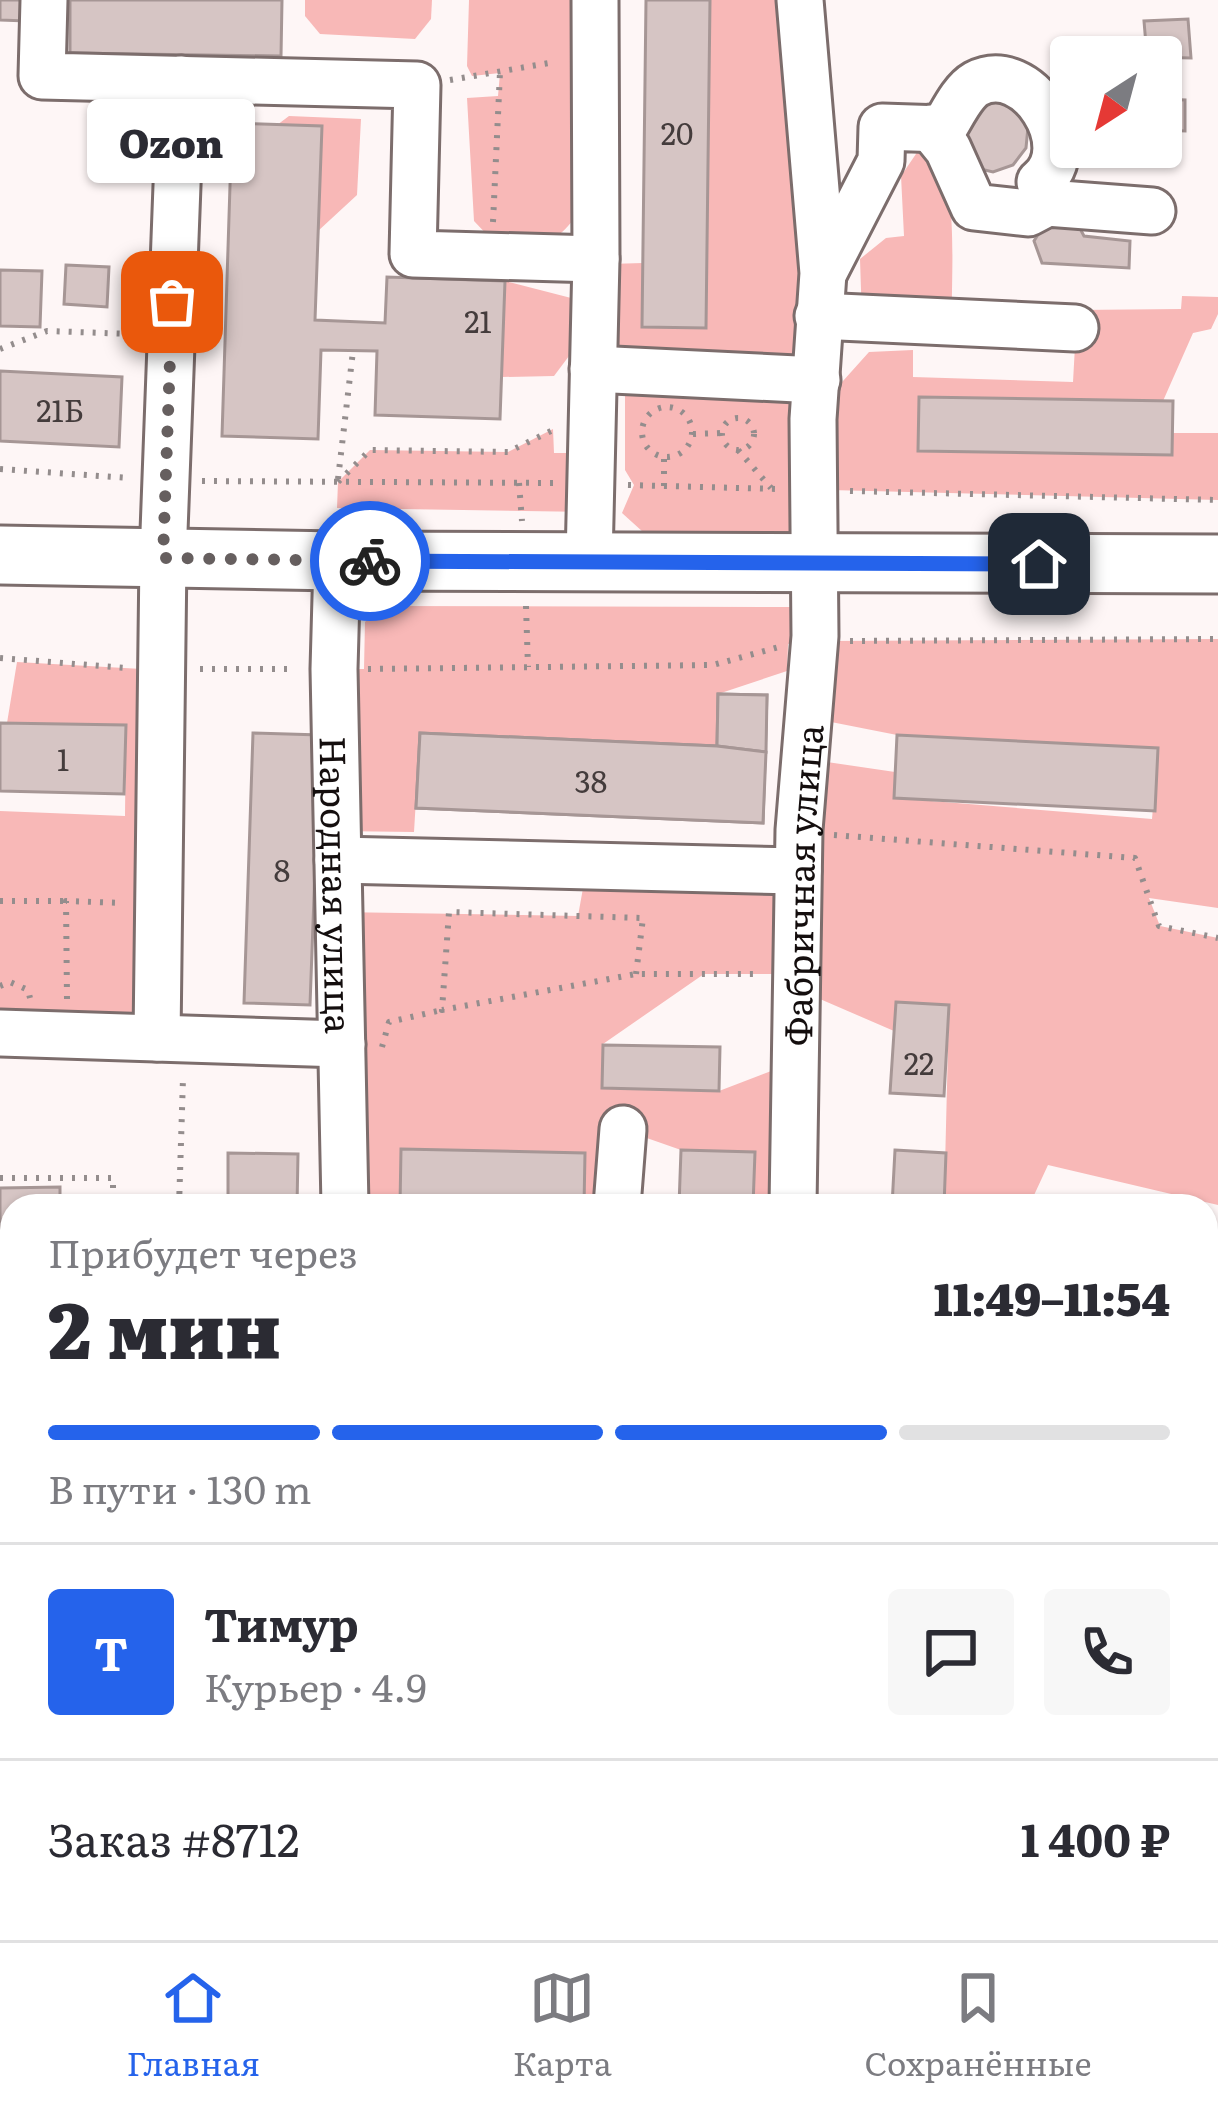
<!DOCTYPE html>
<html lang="ru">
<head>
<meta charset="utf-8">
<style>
	:root { --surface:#fff; --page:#f7f7f7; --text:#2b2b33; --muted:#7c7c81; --line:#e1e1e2; --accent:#2563eb }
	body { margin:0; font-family:Literata,serif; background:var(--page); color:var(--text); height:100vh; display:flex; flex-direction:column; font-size:45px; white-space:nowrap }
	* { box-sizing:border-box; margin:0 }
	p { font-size:39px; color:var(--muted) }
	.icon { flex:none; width:66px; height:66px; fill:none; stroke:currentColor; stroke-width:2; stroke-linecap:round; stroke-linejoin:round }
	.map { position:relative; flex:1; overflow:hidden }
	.sheet { position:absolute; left:0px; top:1194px; width:1218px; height:747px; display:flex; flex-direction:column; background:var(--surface); border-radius:36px 36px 0 0; box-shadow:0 3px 9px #0004 }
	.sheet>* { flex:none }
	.needle { width:78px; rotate:216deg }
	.controls { position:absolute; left:1050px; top:36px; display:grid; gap:24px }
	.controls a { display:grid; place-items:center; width:132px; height:132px; border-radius:12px; background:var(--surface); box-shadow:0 3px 9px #0004; font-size:60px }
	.pin { position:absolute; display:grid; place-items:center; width:102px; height:102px; color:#fff; margin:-51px; border-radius:24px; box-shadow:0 6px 18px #0006 }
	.courier { position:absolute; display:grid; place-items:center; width:120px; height:120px; margin:-60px; border:9px solid #2563eb; border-radius:50%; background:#fff; color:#222; box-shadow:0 3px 15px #0007 }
	.bubble { position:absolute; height:84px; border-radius:12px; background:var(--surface); box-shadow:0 3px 9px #0004; font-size:39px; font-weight:800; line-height:84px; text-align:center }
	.head em { font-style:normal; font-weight:800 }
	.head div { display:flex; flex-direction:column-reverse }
	.head { display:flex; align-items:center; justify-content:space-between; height:204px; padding:0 48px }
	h1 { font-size:78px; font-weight:800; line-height:90px }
	.bar { display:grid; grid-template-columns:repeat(4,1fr); gap:18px 12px; align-content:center; height:144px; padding:0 48px }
	.bar i { height:15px; border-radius:9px; background:var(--line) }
	.bar .selected { background:var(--accent) }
	.bar p { grid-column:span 4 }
	.line { display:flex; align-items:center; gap:30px; padding:0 48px; border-top:3px solid var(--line) }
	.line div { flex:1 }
	.round { display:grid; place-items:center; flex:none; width:126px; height:126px; border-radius:12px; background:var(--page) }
	.menu { display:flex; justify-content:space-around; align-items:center; height:168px; border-top:3px solid var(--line); background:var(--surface); font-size:33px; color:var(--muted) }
	.menu a { display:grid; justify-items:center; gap:6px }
	.menu .selected { color:var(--accent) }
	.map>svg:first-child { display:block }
	.green { fill:#f8b8b7 }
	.building { fill:#d6c5c4; stroke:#a69695; stroke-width:3 }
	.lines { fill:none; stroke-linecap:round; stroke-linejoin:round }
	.minor-casing { stroke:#7c6d6c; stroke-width:51 }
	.major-casing { stroke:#7c6d6c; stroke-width:63 }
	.path { stroke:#948d8d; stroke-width:6; stroke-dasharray:3 9; stroke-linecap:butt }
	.minor { stroke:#fff; stroke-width:45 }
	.major { stroke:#fff; stroke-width:57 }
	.done { stroke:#665f5f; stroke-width:12; stroke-dasharray:0 21.6 }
	.route { stroke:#2563eb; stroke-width:15 }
	.labels { text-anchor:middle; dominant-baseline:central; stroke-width:10; stroke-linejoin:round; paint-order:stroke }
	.number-label { font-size:30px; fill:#443c3c }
	.street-label { font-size:36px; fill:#140e0e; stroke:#fef6f6 }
</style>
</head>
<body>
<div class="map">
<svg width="1218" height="1940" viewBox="0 0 1218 1940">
	<rect width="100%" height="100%" fill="#fef6f6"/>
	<!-- green -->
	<g class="green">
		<path d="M305 0H432L431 19 415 39 320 34 305 16Z"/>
		<path d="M469 0H595L581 209C552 252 540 243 492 240L474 221 467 98 498 96 500 73 472 76 467 66Z"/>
		<path d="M710 0H800L814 542 643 532 622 513 634 485 625 470V388L608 370 609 264 643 263V327L706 328Z"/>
		<path d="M289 116 361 119 357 195 318 231 322 127 277 125Z"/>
		<path d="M918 151 933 152C959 176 951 275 952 313L862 320 860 259 886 238 904 236 901 176Z"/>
		<path d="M505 281 575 299V348L554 376 502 377Z"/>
		<path d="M1182 296 1218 297V314L1211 329 1193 333 1163 401 920 397 918 451 1171 455 1173 433H1218V500L830 490 834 391 869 352 913 350V377L1073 382 1077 310 1181 309Z"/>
		<path d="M553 429 554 453H591L590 512 337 508 338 482 370 450 508 452Z"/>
		<path d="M381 606 814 607 815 636 788 644 787 671 718 694 717 746 420 733 414 832 337 831 334 669H364L365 622Z"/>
		<path d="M1218 639V908L1149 898 1160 926 1218 938V1205L1048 1165 1029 1206H944L949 1006 896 1002 894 1031 813 996 827 762 895 772 894 798 1152 819 1158 749 897 735 826 721 829 641Z"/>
		<path d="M17 662 160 670 136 1037 0 1033V811L125 816 126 726 7 723Z"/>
		<path d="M587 866 798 871 795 974H704L603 1044 602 1087 719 1091 792 1063 793 1206H753L754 1152 681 1150 624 1130 617 1206H584V1153L402 1149 400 1206H345L339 912 578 916Z"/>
		<path d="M382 1929H599L598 1940H382Z"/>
	</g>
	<!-- building -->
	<g class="building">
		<path d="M0 0H27L26 21 0 20Z"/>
		<path d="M70 0H282L281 56 70 53Z"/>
		<path d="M646 0H710L706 328 642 327Z"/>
		<path d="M1188 19 1191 58 1147 57 1144 21Z"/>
		<path d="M1000 97 1018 108 1028 127 1026 148 1013 165 993 172 972 167 961 110Z"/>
		<path d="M1161 99 1185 100V131L1161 130Z"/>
		<path d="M232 123 322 126 315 320 385 323 387 277 505 281 500 419 375 415 377 351 321 350 318 439 222 436Z"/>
		<path d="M1077 223 1084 236 1130 241 1129 268 1042 263 1034 241 1044 225Z"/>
		<path d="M66 265 109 267 107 307 64 304Z"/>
		<path d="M0 270 42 271 40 327 0 326Z"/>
		<path d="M0 371 122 377 119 447 0 441Z"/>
		<path d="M919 397 1173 401 1172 455 918 451Z"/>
		<path d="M718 694 767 695 763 823 416 808 420 733 717 746Z"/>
		<path d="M718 694 767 695 766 752 717 746Z"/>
		<path d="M0 723 126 725 124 794 0 791Z"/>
		<path d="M253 733 320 735 310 1005 244 1003Z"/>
		<path d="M420 733 717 746 766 752 763 823 416 808Z"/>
		<path d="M897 735 1158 748 1155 811 894 798Z"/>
		<path d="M896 1002 949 1005 944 1096 890 1093Z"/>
		<path d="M603 1045 720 1047 719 1091 602 1088Z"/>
		<path d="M401 1149 585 1153 584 1206H400Z"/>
		<path d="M681 1150 755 1152 753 1206H679Z"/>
		<path d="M895 1150 946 1153 944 1206H892Z"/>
		<path d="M228 1153 298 1154 297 1206H228Z"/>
		<path d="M60 1187V1206H12V1253H0V1188Z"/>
		<path d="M1206 1244 1218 1245V1270L1207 1269 1206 1273Z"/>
		<rect x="1206" y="1446" width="12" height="30"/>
		<path d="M1206 1678 1218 1679V1715L1206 1714Z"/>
		<rect x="0" y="1786" width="11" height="30"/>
		<path d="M1209 1801H1218V1851H1210Z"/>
		<path d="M55 1929H112L111 1940H55Z"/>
		<path d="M1130 1929H1195V1940H1129Z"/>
		<path d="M864 1930 929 1933V1940H864Z"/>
	</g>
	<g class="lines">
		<!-- minor casing -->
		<g class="minor-casing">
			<g id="minor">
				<path d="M44 0 42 76 417 85 413 254 596 259"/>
				<path d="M931 128 948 149 974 207 1028 213 1047 203 1152 211"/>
				<path d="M824 272 881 161 882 127 943 129C952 115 962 92 976 84 1028 57 1084 148 1040 182"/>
				<path d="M818 316 1075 328"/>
				<path d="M593 369 817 380"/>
				<path id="s1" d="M337 561 334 669 345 1206"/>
				<path d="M589 561 596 259 595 0"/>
				<path d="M338 860 798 871"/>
				<path d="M0 1033 342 1044"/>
				<path d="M157 1038 163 558 181 79"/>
				<path d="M617 1206 623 1129"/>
				<path id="s2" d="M793 1206 799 830 815 636 813 419 823 273 800 0"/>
				<path d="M1206 1658H1218"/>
				<path d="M0 1700 12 1697"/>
				<path d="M308 1940 309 1929"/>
				<path d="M598 1940 599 1929"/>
				<path d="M779 1940 780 1929"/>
			</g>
		</g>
		<!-- major casing -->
		<g class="major-casing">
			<path id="major" d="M0 555 337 561 1218 564"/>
		</g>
		<!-- path -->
		<g class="path">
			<path d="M450 80 555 62"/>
			<path d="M493 222 500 72"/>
			<path d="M0 349 47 331 132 334"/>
			<circle cx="667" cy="432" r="25"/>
			<circle cx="738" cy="434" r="16"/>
			<path d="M693 434 722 433"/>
			<path d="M738 450 771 488"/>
			<path d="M0 469 129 478"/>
			<path d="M338 479 353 351"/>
			<path d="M202 481 555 483"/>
			<path d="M338 482 370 450 508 452 555 429"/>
			<path d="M519 483 522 521"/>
			<path d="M628 485 777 489"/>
			<path d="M664 486V457"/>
			<path d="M850 491 1218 500"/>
			<path d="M526 606 528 667"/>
			<path d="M850 641 1218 639"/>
			<path d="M0 658 127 668"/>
			<path d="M200 669H295"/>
			<path d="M368 669 713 665 779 647"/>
			<path d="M834 835 1135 858 1159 926 1218 938"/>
			<path d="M0 901H66"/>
			<path d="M636 974 643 918 449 912 442 1010 636 974H758"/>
			<path d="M0 986 10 982 28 990 30 998"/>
			<path d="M67 999 66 901 123 903"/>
			<path d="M382 1047 389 1022 442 1010"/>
			<path d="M0 1178H113V1206"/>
			<path d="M179 1206 183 1078"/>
			<path d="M0 1303 12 1302"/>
			<path d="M0 1762 12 1758"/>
		</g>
		<!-- minor -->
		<use href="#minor" class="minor"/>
		<!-- major -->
		<use href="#major" class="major"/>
	</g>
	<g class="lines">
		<!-- done -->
		<path class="done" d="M172 302 163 558 370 561"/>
		<!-- route -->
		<path class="route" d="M370 561 1039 564"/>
	</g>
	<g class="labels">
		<!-- number labels -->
		<g class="number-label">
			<text x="677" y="132">20</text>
			<text x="478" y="320">21</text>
			<text x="60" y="409">21Б</text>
			<text x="63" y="758">1</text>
			<text x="591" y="780">38</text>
			<text x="282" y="869">8</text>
			<text x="919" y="1062">22</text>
		</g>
		<!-- street labels -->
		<g class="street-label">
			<text stroke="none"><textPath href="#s1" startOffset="324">Народная улица</textPath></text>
			<text stroke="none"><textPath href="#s2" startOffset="321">Фабричная улица</textPath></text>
		</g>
	</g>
</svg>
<div class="controls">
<a><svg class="needle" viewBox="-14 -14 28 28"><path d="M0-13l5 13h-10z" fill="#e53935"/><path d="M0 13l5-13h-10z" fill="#7c7c81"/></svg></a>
</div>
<div class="pin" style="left:172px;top:302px;background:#ea580c"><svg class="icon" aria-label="bag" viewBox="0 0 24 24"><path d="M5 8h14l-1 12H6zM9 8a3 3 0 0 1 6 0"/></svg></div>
<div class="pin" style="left:1039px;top:564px;background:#1f2937"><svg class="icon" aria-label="home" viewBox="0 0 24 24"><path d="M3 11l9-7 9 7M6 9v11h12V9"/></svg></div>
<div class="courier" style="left:370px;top:561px"><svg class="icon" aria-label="bike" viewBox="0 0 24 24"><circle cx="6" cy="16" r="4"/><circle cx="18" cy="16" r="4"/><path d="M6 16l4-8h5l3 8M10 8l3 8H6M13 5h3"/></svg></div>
<div class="bubble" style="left:87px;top:99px;width:168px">Ozon</div>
<section class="sheet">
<div class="head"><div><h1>2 мин</h1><p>Прибудет через</p></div><em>11:49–11:54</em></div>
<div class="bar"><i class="selected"></i><i class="selected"></i><i class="selected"></i><i></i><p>В пути · 130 m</p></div>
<div class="line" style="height:216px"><b class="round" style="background:var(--accent);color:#fff">Т</b><div><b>Тимур</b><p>Курьер · 4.9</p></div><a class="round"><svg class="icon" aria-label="chat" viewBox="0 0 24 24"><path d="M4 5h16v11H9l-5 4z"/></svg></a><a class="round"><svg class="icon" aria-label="phone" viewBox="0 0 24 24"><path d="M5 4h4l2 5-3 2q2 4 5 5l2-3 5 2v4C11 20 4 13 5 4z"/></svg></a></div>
<div class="line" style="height:156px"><div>Заказ #8712</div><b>1 400 ₽</b></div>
</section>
</div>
<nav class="menu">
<a class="selected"><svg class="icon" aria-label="home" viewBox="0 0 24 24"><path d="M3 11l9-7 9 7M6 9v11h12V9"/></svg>Главная</a>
<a><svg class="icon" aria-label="map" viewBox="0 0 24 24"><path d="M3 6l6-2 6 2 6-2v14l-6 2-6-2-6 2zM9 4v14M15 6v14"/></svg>Карта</a>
<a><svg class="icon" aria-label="saved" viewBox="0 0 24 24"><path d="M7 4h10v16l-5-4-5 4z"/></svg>Сохранённые</a>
</nav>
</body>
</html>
